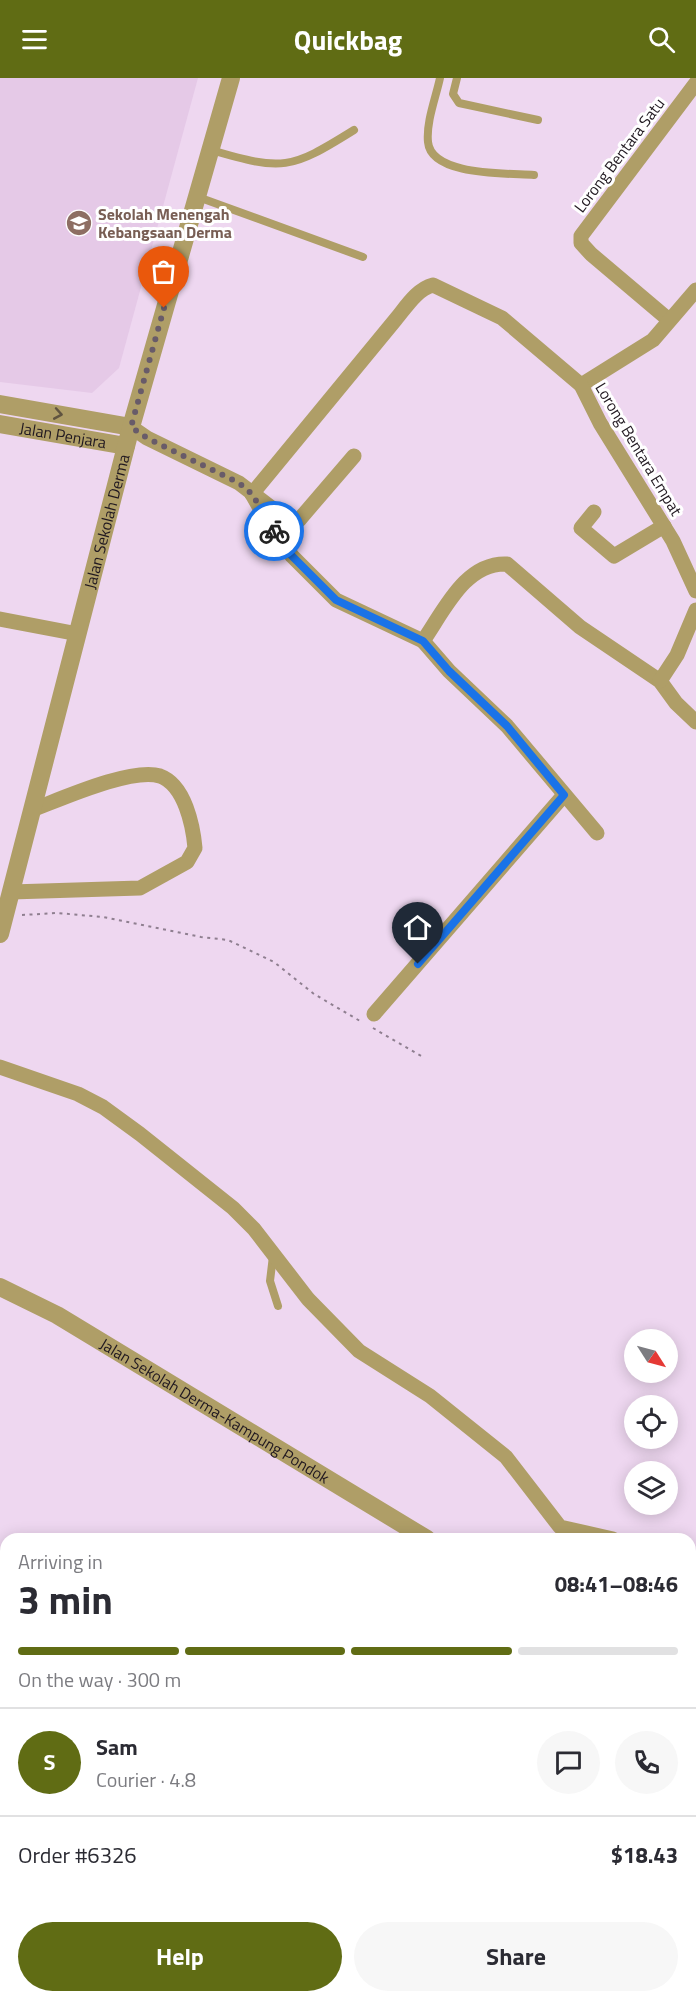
<!DOCTYPE html>
<html lang="en">
<head>
<meta charset="utf-8">
<style>
	:root { --surface:#fff; --page:#f7f7f7; --text:#2b2b33; --muted:#7c7c81; --line:#e1e1e2; --accent:#606c14 }
	body { margin:0; font-family:"Titillium Web",sans-serif; background:var(--page); color:var(--text); height:100vh; display:flex; flex-direction:column; font-size:22px; white-space:nowrap }
	* { box-sizing:border-box; margin:0 }
	p { font-size:20px; color:var(--muted) }
	.icon { flex:none; width:33px; height:33px; fill:none; stroke:currentColor; stroke-width:2; stroke-linecap:round; stroke-linejoin:round }
	.map { position:relative; flex:1; overflow:hidden }
	.sheet { position:absolute; left:0px; top:1455px; width:696px; height:470px; display:flex; flex-direction:column; background:var(--surface); border-radius:18px 18px 0 0; box-shadow:0 3px 15px #0003 }
	.sheet>* { flex:none }
	.needle { width:39px; rotate:126deg }
	.fabs { position:absolute; left:624px; top:1251px; display:grid; gap:12px }
	.fabs a { display:grid; place-items:center; width:54px; height:54px; border-radius:50%; background:var(--surface); box-shadow:0 3px 15px #0003; font-size:30px }
	.pin { position:absolute; display:grid; place-items:center; width:51px; height:51px; color:#fff; margin:-62px -26px; border-radius:50% 50% 50% 0; rotate:-45deg; box-shadow:0 0 6px #0007 }
	.pin .icon { rotate:45deg }
	.courier { position:absolute; display:grid; place-items:center; width:60px; height:60px; margin:-30px; border:4px solid #1a73e8; border-radius:50%; background:#fff; color:#222; box-shadow:0 2px 8px #0007 }
	.summary em { font-style:normal; font-weight:700 }
	.summary div { display:flex; flex-direction:column-reverse }
	.summary { display:flex; align-items:center; justify-content:space-between; height:102px; padding:0 18px }
	h1 { font-size:39px; font-weight:700; line-height:45px }
	.bar { display:grid; grid-template-columns:repeat(4,1fr); gap:9px 6px; align-content:center; height:72px; padding:0 18px }
	.bar i { height:8px; border-radius:4px; background:var(--line) }
	.bar .active { background:var(--accent) }
	.bar p { grid-column:span 4 }
	.line { display:flex; align-items:center; gap:15px; padding:0 18px; border-top:2px solid var(--line) }
	.line div { flex:1 }
	.round { display:grid; place-items:center; flex:none; width:63px; height:63px; border-radius:32px; background:var(--page) }
	.action { display:flex; gap:12px; margin-top:auto; padding:12px 18px }
	.action a { flex:1; height:69px; border-radius:36px; background:var(--accent); color:#fff; font-size:24px; font-weight:700; line-height:69px; text-align:center }
	.action a+a { background:var(--page); color:var(--text) }
	header { display:flex; justify-content:space-between; align-items:center; height:78px; padding:0 18px; background:var(--accent); color:#fff; font-size:27px; font-weight:700 }
	.map>svg:first-child { display:block }
	.built { fill:#e5c9e7 }
	.lines { fill:none; stroke-linecap:round; stroke-linejoin:round }
	.path { stroke:#8f7f90; stroke-width:2; stroke-dasharray:3 4.5; stroke-linecap:butt }
	.service { stroke:#af9e67; stroke-width:8 }
	.minor { stroke:#af9e67; stroke-width:15 }
	.tertiary { stroke:#af9e67; stroke-width:18 }
	.oneway { stroke:#605440 }
	.done { stroke:#685b69; stroke-width:6; stroke-dasharray:0 10.8 }
	.route { stroke:#1a73e8; stroke-width:8 }
	.labels { text-anchor:middle; dominant-baseline:central; stroke-width:6; stroke-linejoin:round; paint-order:stroke }
	.street-label { font-size:16px; fill:#201820; stroke:#fff }
	.education-label { font-size:16px; font-weight:bold; fill:#785e54; stroke:#fff; text-anchor:start }
</style>
</head>
<body>
<header><svg class="icon" aria-label="menu" viewBox="0 0 24 24"><path d="M4 6h16M4 12h16M4 18h16"/></svg>Quickbag<svg class="icon" aria-label="search" viewBox="0 0 24 24"><circle cx="10" cy="10" r="6"/><path d="M15 15l6 6"/></svg></header>
<div class="map">
<svg width="696" height="1924" viewBox="0 0 696 1924">
	<rect width="100%" height="100%" fill="#eed7f0"/>
	<!-- built -->
	<g class="built">
		<path d="M0 0H198L119 290 92 315 0 304Z"/>
		<path d="M0 1821 6 1825V1918H135L142 1924H0Z"/>
	</g>
	<g class="lines">
		<!-- path -->
		<g class="path">
			<path d="M22 837 57 835 103 839 201 859 228 862 274 884 314 916 360 943"/>
			<path d="M373 950 423 979"/>
		</g>
		<!-- service -->
		<g class="service">
			<path d="M440 0C436 19 426 44 428 64 431 98 507 95 534 97"/>
			<path d="M457 0 453 16 459 25 538 42"/>
			<path d="M211 72C283 93 290 92 354 52"/>
			<path d="M198 119 363 179"/>
			<path d="M273 1178 270 1203 278 1228"/>
		</g>
		<!-- minor -->
		<g class="minor">
			<path d="M669 242 591 176 581 165V158L696 5"/>
			<path d="M581 307 653 262 696 212"/>
			<path d="M131 349 147 360 239 405 290 444 299 442 354 378"/>
			<path d="M252 416 396 241C406 229 417 211 433 207L502 240 581 307 600 345 673 463 696 513"/>
			<path d="M252 416 270 448 292 478 336 522 423 563 449 593 507 648 597 755"/>
			<path d="M594 434 581 450 614 478 664 448"/>
			<path d="M0 541 78 556"/>
			<path d="M423 563C444 533 465 484 507 486L580 549 660 603 676 625 696 644"/>
			<path d="M660 603 677 577 696 532"/>
			<path d="M11 814 140 810 187 784 195 770C193 748 185 707 160 698 132 689 61 721 32 732"/>
			<path d="M374 936 564 717"/>
			<path d="M0 989 78 1016 103 1029 140 1056 233 1130 254 1151 308 1221 359 1273 430 1318 506 1379 560 1449 613 1461"/>
			<path d="M0 1573 6 1579"/>
			<path d="M690 1640 696 1623"/>
			<path d="M631 1918 638 1924"/>
			<path d="M376 1924 377 1918"/>
			<path d="M611 1924 613 1918"/>
		</g>
		<!-- tertiary -->
		<g class="tertiary">
			<path d="M0 326 131 349"/>
			<path id="s1" d="M0 346 126 368"/>
			<path id="s2" d="M0 856 131 349 231 0"/>
			<path id="s3" d="M0 1209 57 1237 427 1461"/>
			<path d="M690 1607 696 1609"/>
		</g>
	</g>
	<!-- one-way arrows -->
	<defs><path id="oneway-chevron" d="M-2-3.5L2.5 0L-2 3.5" fill="none" stroke-width="1.6" stroke-linecap="round" stroke-linejoin="round" transform="scale(1.5)"/></defs>
	<use class="oneway" href="#oneway-chevron" transform="translate(58 336) rotate(10)"/>
	<g class="lines">
		<!-- done -->
		<path class="done" d="M164 230 131 349 147 360 239 405 252 416 274 453"/>
		<!-- route -->
		<path class="route" d="M274 453 292 478 336 522 423 563 449 593 507 648 564 717 418 886"/>
	</g>
	<!-- icons -->
	<defs>
		<g id="school-disc" transform="scale(1.35)"><circle r="9.5" fill="#8d6e63" stroke="#fff"/><path d="M0-5L7-2L0 1L-7-2ZM-4 1L0 2.5L4 1V4Q0 6-4 4Z" fill="#fff"/></g>
	</defs>
	<g fill-rule="evenodd">
		<use href="#school-disc" x="79" y="145"/>
	</g>
	<g class="labels">
		<!-- street labels -->
		<g class="street-label">
			<text transform="translate(619 77) rotate(-53)">Lorong Bentara Satu</text>
			<text stroke="none"><textPath href="#s1" startOffset="64">Jalan Penjara</textPath></text>
			<text transform="translate(639 371) rotate(59)">Lorong Bentara Empat</text>
			<text stroke="none"><textPath href="#s2" startOffset="426">Jalan Sekolah Derma</textPath></text>
			<text stroke="none"><textPath href="#s3" startOffset="248">Jalan Sekolah Derma-Kampung Pondok</textPath></text>
		</g>
		<!-- education labels -->
		<g class="education-label">
			<text x="98" y="136">Sekolah Menengah<tspan x="98" dy="18">Kebangsaan Derma</tspan></text>
		</g>
	</g>
</svg>
<div class="fabs">
<a><svg class="needle" viewBox="-14 -14 28 28"><path d="M0-13l5 13h-10z" fill="#e53935"/><path d="M0 13l5-13h-10z" fill="#7c7c81"/></svg></a>
<a><svg class="icon" aria-label="locate" viewBox="0 0 24 24"><circle cx="12" cy="12" r="6"/><path d="M12 2v4M12 18v4M2 12h4M18 12h4"/></svg></a>
<a><svg class="icon" aria-label="layers" viewBox="0 0 24 24"><path d="M12 4l9 5-9 5-9-5zM3 14l9 5 9-5"/></svg></a>
</div>
<div class="pin" style="left:164px;top:230px;background:#ea580c"><svg class="icon" aria-label="bag" viewBox="0 0 24 24"><path d="M5 8h14l-1 12H6zM9 8a3 3 0 0 1 6 0"/></svg></div>
<div class="pin" style="left:418px;top:886px;background:#1f2937"><svg class="icon" aria-label="home" viewBox="0 0 24 24"><path d="M3 11l9-7 9 7M6 9v11h12V9"/></svg></div>
<div class="courier" style="left:274px;top:453px"><svg class="icon" aria-label="bike" viewBox="0 0 24 24"><circle cx="6" cy="16" r="4"/><circle cx="18" cy="16" r="4"/><path d="M6 16l4-8h5l3 8M10 8l3 8H6M13 5h3"/></svg></div>
<section class="sheet">
<div class="summary"><div><h1>3 min</h1><p>Arriving in</p></div><em>08:41–08:46</em></div>
<div class="bar"><i class="active"></i><i class="active"></i><i class="active"></i><i></i><p>On the way · 300 m</p></div>
<div class="line" style="height:108px"><b class="round" style="background:var(--accent);color:#fff">S</b><div><b>Sam</b><p>Courier · 4.8</p></div><a class="round"><svg class="icon" aria-label="chat" viewBox="0 0 24 24"><path d="M4 5h16v11H9l-5 4z"/></svg></a><a class="round"><svg class="icon" aria-label="phone" viewBox="0 0 24 24"><path d="M5 4h4l2 5-3 2q2 4 5 5l2-3 5 2v4C11 20 4 13 5 4z"/></svg></a></div>
<div class="line" style="height:78px"><div>Order #6326</div><b>$18.43</b></div>
<div class="action"><a>Help</a><a>Share</a></div>
</section>
</div>
</body>
</html>
